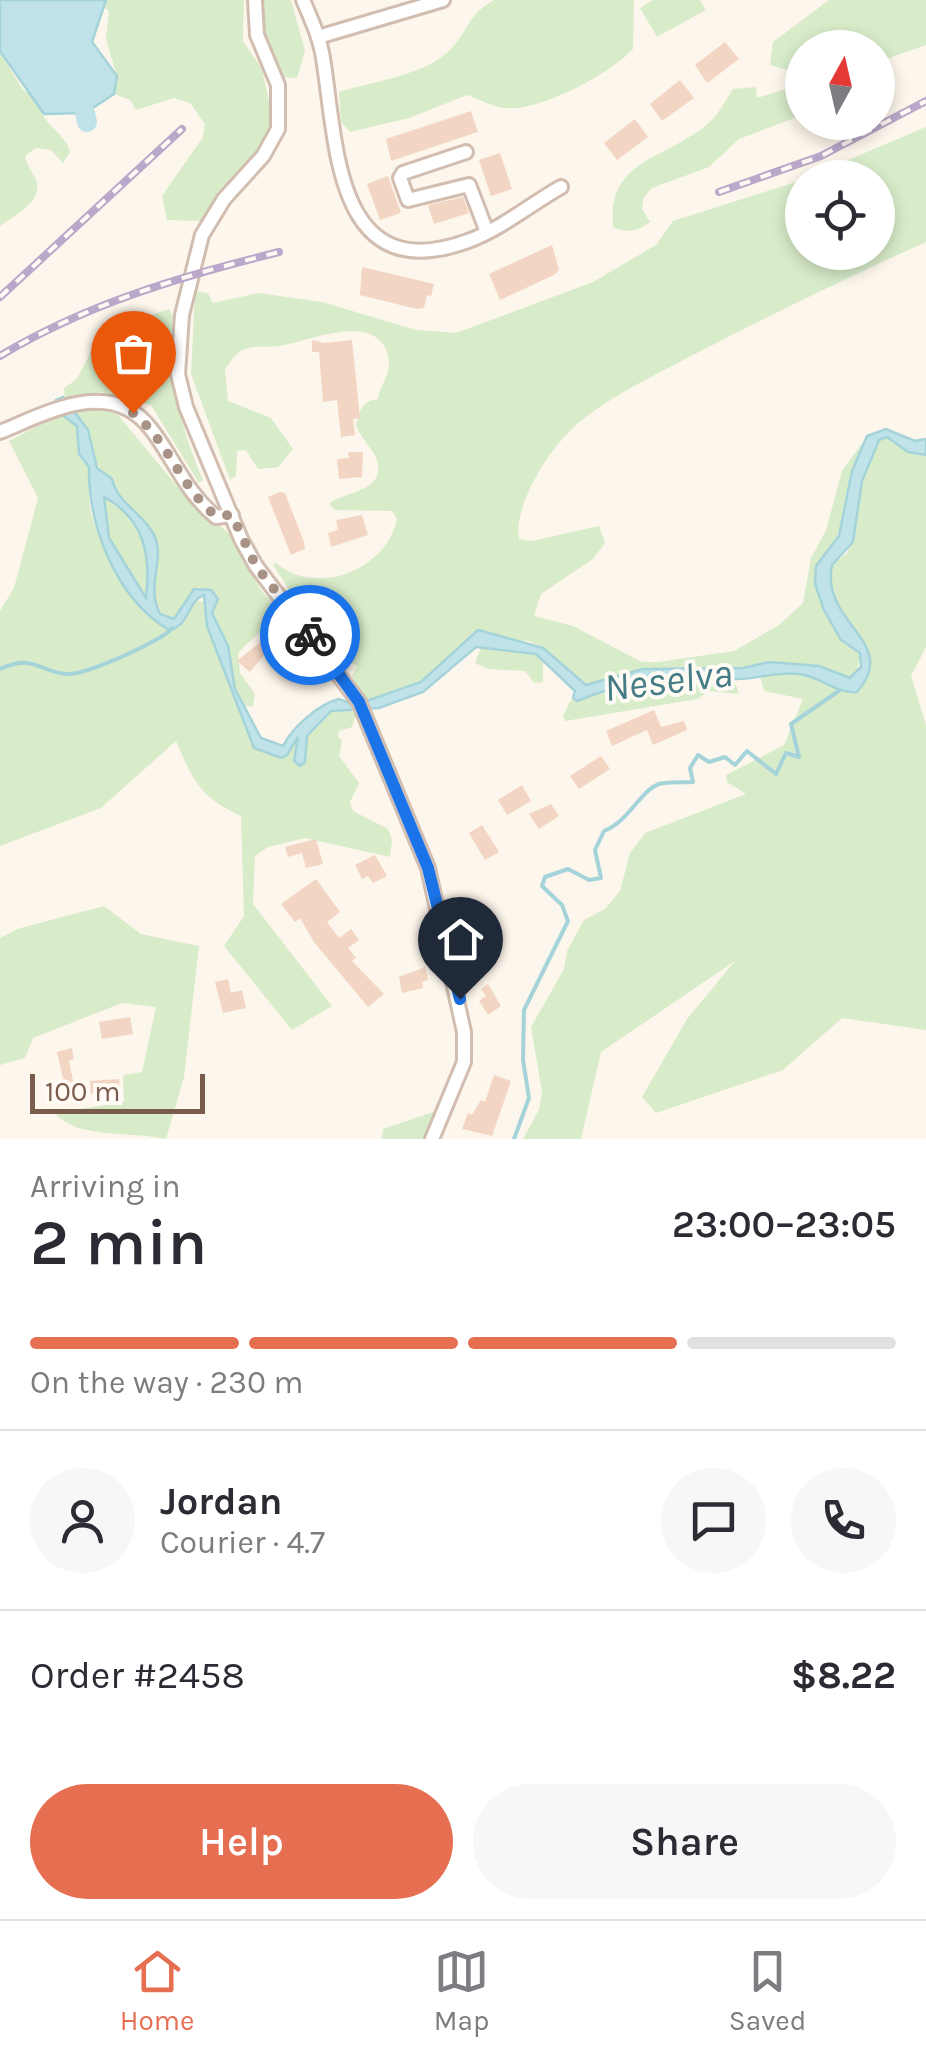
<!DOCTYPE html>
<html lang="en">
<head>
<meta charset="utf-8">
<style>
	:root { --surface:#fff; --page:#f7f7f7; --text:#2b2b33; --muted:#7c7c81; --line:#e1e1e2; --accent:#e76f51 }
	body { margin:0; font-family:Karla,sans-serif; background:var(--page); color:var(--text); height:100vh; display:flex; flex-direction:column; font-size:38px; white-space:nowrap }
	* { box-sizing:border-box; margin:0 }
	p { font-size:32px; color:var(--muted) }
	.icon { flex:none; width:55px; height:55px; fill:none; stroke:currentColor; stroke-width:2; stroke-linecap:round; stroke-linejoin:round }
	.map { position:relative; height:1139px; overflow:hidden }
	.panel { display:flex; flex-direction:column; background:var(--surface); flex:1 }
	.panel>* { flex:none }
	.needle { width:65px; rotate:8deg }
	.controls { position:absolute; left:785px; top:30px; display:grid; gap:20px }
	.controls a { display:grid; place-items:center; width:110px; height:110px; border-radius:50%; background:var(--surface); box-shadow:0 5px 15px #0003; font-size:50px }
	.scale { position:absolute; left:30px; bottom:25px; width:175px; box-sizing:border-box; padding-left:10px; border:5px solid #7a5c4d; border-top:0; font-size:28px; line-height:35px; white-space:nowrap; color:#7a5c4d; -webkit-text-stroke:8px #fffaf3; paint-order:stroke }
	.pin { position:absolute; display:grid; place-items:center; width:85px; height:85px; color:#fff; margin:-102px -42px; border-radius:50% 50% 50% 0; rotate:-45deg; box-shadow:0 0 10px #0007 }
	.pin .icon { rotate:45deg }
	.courier { position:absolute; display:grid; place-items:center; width:100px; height:100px; margin:-50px; border:8px solid #1a73e8; border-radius:50%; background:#fff; color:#222; box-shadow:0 2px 12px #0007 }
	.overview em { font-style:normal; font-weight:600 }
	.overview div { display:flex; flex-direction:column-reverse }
	.overview { display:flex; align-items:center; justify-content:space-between; height:170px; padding:0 30px }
	h1 { font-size:65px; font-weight:600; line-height:75px }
	.bar { display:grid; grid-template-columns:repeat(4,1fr); gap:15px 10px; align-content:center; height:120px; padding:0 30px }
	.bar i { height:12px; border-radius:8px; background:var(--line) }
	.bar .active { background:var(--accent) }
	.bar p { grid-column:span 4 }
	.line { display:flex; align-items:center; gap:25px; padding:0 30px; border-top:2px solid var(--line) }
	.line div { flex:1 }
	.round { display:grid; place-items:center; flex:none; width:105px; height:105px; border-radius:52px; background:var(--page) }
	.cta { display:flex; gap:20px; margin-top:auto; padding:20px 30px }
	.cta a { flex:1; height:115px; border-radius:60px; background:var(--accent); color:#fff; font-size:40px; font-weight:600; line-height:115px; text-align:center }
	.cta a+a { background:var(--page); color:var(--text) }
	.menu { display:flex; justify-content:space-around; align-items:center; height:140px; border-top:2px solid var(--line); background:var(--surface); font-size:28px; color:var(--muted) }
	.menu a { display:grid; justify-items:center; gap:5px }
	.menu .active { color:var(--accent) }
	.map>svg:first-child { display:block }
	.green { fill:#d8ecc9 }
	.water { fill:#bfe3e8; stroke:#a5d3da; stroke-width:2.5; fill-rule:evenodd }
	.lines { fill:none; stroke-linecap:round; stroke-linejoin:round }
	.stream { stroke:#a5d3da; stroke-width:4 }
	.river { stroke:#bfe3e8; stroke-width:20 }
	.building { fill:#f3d5c3 }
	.minor-casing { stroke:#d1beb0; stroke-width:18 }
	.minor { stroke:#fff; stroke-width:12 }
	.rail-casing { stroke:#b9a8c9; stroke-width:8 }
	.rail { stroke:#fffaf3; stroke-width:4; stroke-dasharray:11; stroke-linecap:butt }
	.done { stroke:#a89285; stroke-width:10; stroke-dasharray:0 18 }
	.route { stroke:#1a73e8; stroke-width:12 }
	.labels { text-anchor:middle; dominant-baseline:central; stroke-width:8; stroke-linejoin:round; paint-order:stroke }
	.water-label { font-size:40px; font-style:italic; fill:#437c86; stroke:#fffaf3 }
</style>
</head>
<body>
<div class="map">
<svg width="926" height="1139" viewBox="0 0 926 1139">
	<rect width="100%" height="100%" fill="#fdf6ec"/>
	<!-- green -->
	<g class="green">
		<path d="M106 0H244L243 41 262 69 273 120 264 141 207 221 167 220 162 196 203 137 205 124 190 103 174 98 136 110 130 100 114 94 118 80 106 39 109 11 103 7Z"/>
		<path d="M261 0H291L305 51 297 78 282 77 263 34Z"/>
		<path d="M494 0H634L633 49C610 74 540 112 505 108 493 107 479 99 467 95L409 118 350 132 341 122 339 92C374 81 422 76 449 51 470 30 466 16 494 0Z"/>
		<path d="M653 0H700L706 10 657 37 640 8Z"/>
		<path d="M829 0H926V45L878 62V48H802V68L791 71 770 65 773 42Z"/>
		<path d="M0 52 23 90 36 97C41 126 66 133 70 152L63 163 51 150 36 148 25 156C27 166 32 171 36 180 44 201 14 216 0 226Z"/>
		<path d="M802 84V115L739 139 709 167 652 188 644 197 642 209 650 222C638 231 627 234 613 227 607 160 663 160 705 126 717 118 725 101 733 89L756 87 757 98Z"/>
		<path d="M926 127V242C849 277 774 313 699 352 657 374 611 395 575 426 550 448 513 505 519 539L532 541 599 526 605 543 593 559 541 594 534 616 573 626 642 662H658L734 651 779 625 803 603 811 558 826 530 842 471 867 436 852 471 845 513 818 596 841 640 860 653 857 672 846 679 819 666 769 662 743 668 643 669 586 685 543 648 529 641 497 639 487 631 473 633 421 682 365 702 352 676 357 666 326 647 273 565 276 563C316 597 386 571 397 519L392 511 335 510 329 504C344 491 387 492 377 460 373 449 361 438 356 426 359 411 362 401 378 399 380 386 390 374 389 362 383 307 307 342 280 346 266 348 254 344 241 351 234 355 230 363 225 369L228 401 271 418 293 449 278 467 258 469 246 450 237 451 236 476 230 480 191 374 195 291 208 293 213 303 258 293 322 302 416 330 456 333 593 282 656 245 673 221 802 180V252H878V178L808 177Z"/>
		<path d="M169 309 173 317C166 377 180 425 203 480L199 483 151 405 101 392 65 401 64 388 76 380 102 332Z"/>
		<path d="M93 406 118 415 186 497 232 536 261 590 280 612 238 653 240 673 255 694 253 707 244 705 235 689 228 646 212 613 216 595 199 587 174 619 160 614C147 586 163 564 155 537 149 520 130 510 118 497 93 470 93 436 69 410Z"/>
		<path d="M61 414 77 426 81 460 89 467C89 487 87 508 96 528 109 561 138 611 169 630L184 622 195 601 205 602 207 626 254 748 290 749 295 738 307 736 331 711 347 707 356 715 352 727 339 731 338 736 342 741 339 756 359 783 350 802 353 811 388 829 392 840 390 857 305 838 268 847 255 856 253 904 332 1006 292 1030 224 946 244 916 241 816C200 797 193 781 176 741L101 808 0 846V611L14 588 38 498 9 441Z"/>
		<path d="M887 437 908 452 926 455V647L911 676 926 725V1030L842 1018 783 1070 656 1113 642 1097 687 1019 735 961 601 1052 581 1139H523L539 1110 542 1092 531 1027 564 969 567 951 584 920 605 909 620 891 630 853 645 833 746 794 727 782 726 775 784 745 803 699 764 691 760 676 800 674 857 692 868 678 865 644 836 606 830 588 832 565 847 553 855 535 862 481 876 443Z"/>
		<path d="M103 497C144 518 153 558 145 598L109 538Z"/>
		<path d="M481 647 536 654 543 659V682L534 683 525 671 488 669 475 663Z"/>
		<path d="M647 678 734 679 739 694 709 691 697 699 565 721 563 716 571 700Z"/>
		<path d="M104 906 141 934 199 946 184 1077 166 1139C130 1131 75 1139 55 1113L124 1102 123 1075 142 1072 156 1007 122 1003 33 1038 25 1058 0 1065V938L17 929Z"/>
		<path d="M439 1110 429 1139H382L383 1129Z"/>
	</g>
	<!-- water -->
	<g class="water">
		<path d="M0 0H106L92 42 117 76 114 94 85 113 44 114 0 51Z"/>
		<path d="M63 397 88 430 97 468 112 479C118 505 143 512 154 535 166 560 145 584 160 614L174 619 194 589 211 590 218 599 212 613 228 646 235 689 261 738 283 746C292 728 318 704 339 699L355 705 421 682 478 630 543 648 586 685 643 669 743 668 769 662 819 666 850 678 861 667 860 653 841 640 824 610 815 584 816 566 839 536 852 471 867 436 886 429 915 441 926 439V455L908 452 887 437 879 440 862 481 853 542 832 565C820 624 901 642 857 692 836 694 820 676 799 674 776 671 759 679 737 679 670 680 642 674 577 701L573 698 575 691 536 654 476 647 423 692 379 708 331 711 307 736 305 762 300 766 294 761 298 737 287 755 281 758 254 748 207 626 204 595C187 601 190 626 169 630 115 598 88 524 89 467L79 454 77 426 61 414 56 400ZM104 497C145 519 151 556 146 598L109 538Z"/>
	</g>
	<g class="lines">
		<!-- stream -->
		<g class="stream">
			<path d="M0 669C34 653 38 672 67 674 84 676 164 640 172 628"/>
			<path d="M514 1139 529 1098 523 1060 524 1010 568 921 562 905 542 886 545 877 568 869 589 880 601 878 595 850 604 831C629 821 640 791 659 784 670 781 682 783 693 782L690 768 698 755 709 762 725 757 735 765 747 751 776 774 786 753 799 757 791 724 840 690"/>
		</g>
		<!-- river -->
		<path class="river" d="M85 113 87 122"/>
	</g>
	<!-- building -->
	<g class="building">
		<path d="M725 42 739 59 707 83 695 65Z"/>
		<path d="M680 80 694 98 662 121 650 104Z"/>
		<path d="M471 111 478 132 391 161 386 139Z"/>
		<path d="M635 119 648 137 617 160 604 143Z"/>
		<path d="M500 153 512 189 491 196 479 160Z"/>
		<path d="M388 176 401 213 380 220 367 184Z"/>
		<path d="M463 197 469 213 434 224 428 205Z"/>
		<path d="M552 245 559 270 554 275 500 300 489 274Z"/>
		<path d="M362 267 434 284 431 296 427 295 424 308 417 309 360 295Z"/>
		<path d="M312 340 324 343 352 340 360 418 353 419 355 435 341 437 337 400 323 402 319 352H312Z"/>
		<path d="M348 452H363L362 477 339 479 337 459 349 458Z"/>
		<path d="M280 492 285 493 304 542 305 549 291 555 268 497Z"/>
		<path d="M362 515 368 535 331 547 328 533 338 530 336 520Z"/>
		<path d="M280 621 293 644 267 652 250 672 237 661 264 639 263 635 272 632 269 624Z"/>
		<path d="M654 710 661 727 684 721 687 730 653 745 647 730 612 746 606 731Z"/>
		<path d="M601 756 610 769 579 789 570 776Z"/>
		<path d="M522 785 531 801 507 815 498 800Z"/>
		<path d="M551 804 559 816 539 829 529 814Z"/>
		<path d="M482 825 499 852 485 860 469 833Z"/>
		<path d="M316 839 323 864 306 868 302 853 288 857 285 847Z"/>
		<path d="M375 855 387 876 373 883 368 876 362 879 355 865Z"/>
		<path d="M316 879 340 912 327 922 339 938 351 929 359 940 348 948 356 958 352 961 384 994 368 1007 314 942 300 918 295 922 281 904Z"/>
		<path d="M425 967 428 980 422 982 423 988 402 993 399 977Z"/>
		<path d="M228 979 231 993 242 990 246 1008 223 1013 215 982Z"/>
		<path d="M488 984 501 1006 488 1015 479 1001 486 996 481 989Z"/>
		<path d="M130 1017 133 1034 102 1039 99 1022Z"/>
		<path d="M72 1048 74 1059 69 1061 75 1090 66 1092 57 1052Z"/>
		<path d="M494 1075 511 1081 492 1136 462 1129 468 1113 472 1115 481 1100 485 1102Z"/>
		<path d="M119 1079 120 1092 91 1094 90 1081Z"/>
	</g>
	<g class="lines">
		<!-- minor casing -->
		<g class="minor-casing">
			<g id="minor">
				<path d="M255 0 257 35 278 85V129L263 156 224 199 202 235 182 315 178 374 186 407 241 539 256 566 359 702 428 868 464 1032V1062L432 1139"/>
				<path d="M303 0C311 19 320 38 323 58 337 143 334 290 468 241 501 229 531 204 561 187"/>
				<path d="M318 37 443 0"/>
				<path d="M466 152 403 173 400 178 408 200 469 185 487 232"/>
				<path d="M0 432C47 413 111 376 151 429 175 460 184 490 216 517L232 515"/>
			</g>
		</g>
		<!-- minor -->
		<use href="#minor" class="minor"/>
		<!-- rail casing -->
		<g class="rail-casing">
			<g id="rail">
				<path d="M719 192 821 156 926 101"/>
				<path d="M0 297 182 129"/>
				<path d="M0 356C86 304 182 276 279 252"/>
			</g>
		</g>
		<!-- rail -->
		<use href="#rail" class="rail"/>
	</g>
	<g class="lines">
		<!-- done -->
		<path class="done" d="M133 413C168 440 180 487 216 516L232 515 256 566 310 635"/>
		<!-- route -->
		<path class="route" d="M310 635 359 702 428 868 460 999"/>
	</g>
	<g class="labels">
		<!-- water labels -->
		<g class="water-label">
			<text transform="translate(668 680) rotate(-7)">Neselva</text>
		</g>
	</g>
</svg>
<div class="controls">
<a><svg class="needle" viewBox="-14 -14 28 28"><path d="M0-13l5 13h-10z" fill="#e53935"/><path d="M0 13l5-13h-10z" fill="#7c7c81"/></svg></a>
<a><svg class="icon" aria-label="locate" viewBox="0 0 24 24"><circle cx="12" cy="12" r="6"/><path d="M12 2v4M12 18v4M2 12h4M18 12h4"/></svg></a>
</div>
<div class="scale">100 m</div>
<div class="pin" style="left:133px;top:413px;background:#ea580c"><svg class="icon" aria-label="bag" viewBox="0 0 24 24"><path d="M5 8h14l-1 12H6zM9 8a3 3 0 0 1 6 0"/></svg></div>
<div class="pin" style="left:460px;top:999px;background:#1f2937"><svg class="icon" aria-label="home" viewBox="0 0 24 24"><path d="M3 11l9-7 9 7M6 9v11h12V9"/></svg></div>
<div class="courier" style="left:310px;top:635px"><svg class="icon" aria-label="bike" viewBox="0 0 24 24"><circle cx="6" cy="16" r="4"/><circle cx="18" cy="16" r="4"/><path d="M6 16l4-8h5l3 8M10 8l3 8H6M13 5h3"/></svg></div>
</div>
<section class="panel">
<div class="overview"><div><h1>2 min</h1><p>Arriving in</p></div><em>23:00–23:05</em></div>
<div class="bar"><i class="active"></i><i class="active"></i><i class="active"></i><i></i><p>On the way · 230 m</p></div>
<div class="line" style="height:180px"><a class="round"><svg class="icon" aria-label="person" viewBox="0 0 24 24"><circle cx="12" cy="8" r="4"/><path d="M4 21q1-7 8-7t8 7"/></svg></a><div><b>Jordan</b><p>Courier · 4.7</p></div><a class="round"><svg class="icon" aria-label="chat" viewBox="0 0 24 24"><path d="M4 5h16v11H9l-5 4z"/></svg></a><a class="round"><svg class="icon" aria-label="phone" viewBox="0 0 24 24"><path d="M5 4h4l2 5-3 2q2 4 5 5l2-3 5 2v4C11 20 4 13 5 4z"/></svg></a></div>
<div class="line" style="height:130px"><div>Order #2458</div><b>$8.22</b></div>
<div class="cta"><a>Help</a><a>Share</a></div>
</section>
<nav class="menu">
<a class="active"><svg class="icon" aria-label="home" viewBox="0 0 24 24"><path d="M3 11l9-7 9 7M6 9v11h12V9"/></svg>Home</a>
<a><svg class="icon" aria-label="map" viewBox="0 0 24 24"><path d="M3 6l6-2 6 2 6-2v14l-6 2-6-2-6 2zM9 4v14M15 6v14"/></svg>Map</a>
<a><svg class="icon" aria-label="saved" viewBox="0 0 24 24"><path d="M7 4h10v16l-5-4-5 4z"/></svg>Saved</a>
</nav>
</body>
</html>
